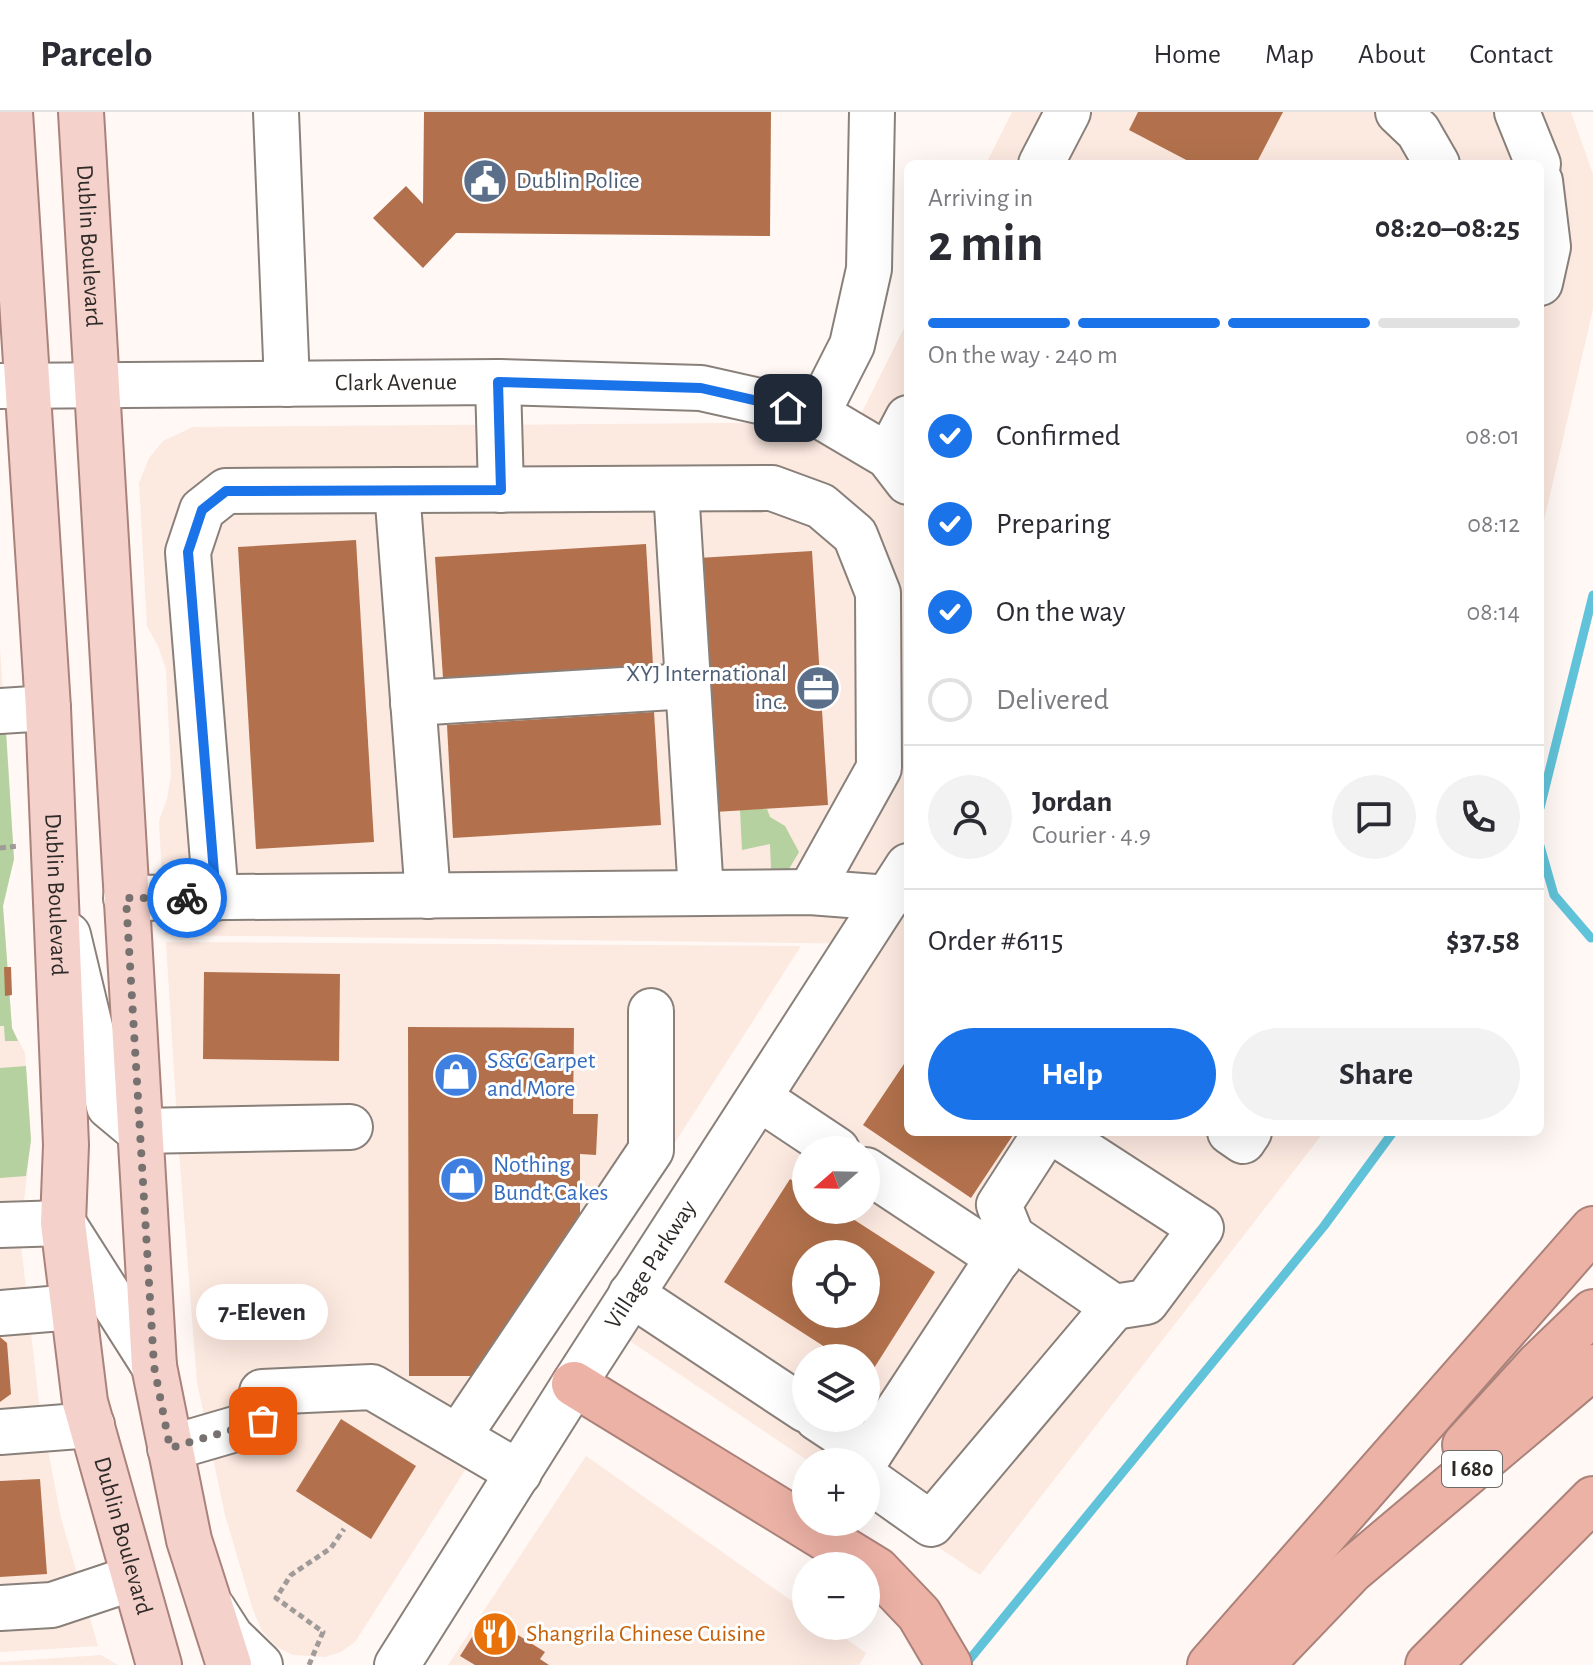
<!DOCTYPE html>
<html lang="en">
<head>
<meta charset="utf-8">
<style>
	:root { --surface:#fff; --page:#f2f2f3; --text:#2b2b33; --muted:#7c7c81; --line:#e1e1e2; --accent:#1a73e8 }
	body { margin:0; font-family:"Alegreya Sans",sans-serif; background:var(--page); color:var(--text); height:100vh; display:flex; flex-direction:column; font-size:30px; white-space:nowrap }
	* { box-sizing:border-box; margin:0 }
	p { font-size:26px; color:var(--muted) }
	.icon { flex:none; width:44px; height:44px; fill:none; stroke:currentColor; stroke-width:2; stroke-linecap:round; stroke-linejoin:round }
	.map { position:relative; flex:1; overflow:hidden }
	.details { position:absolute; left:904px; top:48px; width:640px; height:976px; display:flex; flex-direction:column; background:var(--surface); border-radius:12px; box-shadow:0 8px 32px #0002 }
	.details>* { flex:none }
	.needle { width:52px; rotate:250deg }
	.fabs { position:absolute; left:792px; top:1024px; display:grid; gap:16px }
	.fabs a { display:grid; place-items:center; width:88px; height:88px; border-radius:50%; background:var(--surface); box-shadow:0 8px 32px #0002; font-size:40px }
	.pin { position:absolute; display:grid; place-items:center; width:68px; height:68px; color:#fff; margin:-34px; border-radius:16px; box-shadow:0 4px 12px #0006 }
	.courier { position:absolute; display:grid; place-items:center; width:80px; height:80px; margin:-40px; border:6px solid #1a73e8; border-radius:50%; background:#fff; color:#222; box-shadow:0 2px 10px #0007 }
	.bubble { position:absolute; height:56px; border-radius:28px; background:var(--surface); box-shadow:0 8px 32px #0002; font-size:26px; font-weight:700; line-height:56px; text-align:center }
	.head em { font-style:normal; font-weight:700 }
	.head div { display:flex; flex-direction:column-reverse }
	.head { display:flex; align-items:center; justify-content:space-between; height:136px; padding:0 24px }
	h1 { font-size:52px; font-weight:700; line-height:60px }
	.bar { display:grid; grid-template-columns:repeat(4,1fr); gap:12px 8px; align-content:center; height:96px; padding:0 24px }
	.bar i { height:10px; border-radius:6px; background:var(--line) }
	.bar .current { background:var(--accent) }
	.bar p { grid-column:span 4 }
	.line { display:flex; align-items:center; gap:20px; padding:0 24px; border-top:2px solid var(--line) }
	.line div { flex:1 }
	.round { display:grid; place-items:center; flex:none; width:84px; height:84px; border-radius:42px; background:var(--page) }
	ol { padding:0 24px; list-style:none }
	li { display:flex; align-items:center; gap:24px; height:88px }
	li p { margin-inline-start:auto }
	li .icon { padding:8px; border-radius:50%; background:var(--accent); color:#fff; stroke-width:4 }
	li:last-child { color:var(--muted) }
	li i { width:44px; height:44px; border:4px solid var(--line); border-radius:50% }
	.primary-button { display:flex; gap:16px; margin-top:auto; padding:16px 24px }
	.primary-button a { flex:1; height:92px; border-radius:48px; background:var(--accent); color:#fff; font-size:32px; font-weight:700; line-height:92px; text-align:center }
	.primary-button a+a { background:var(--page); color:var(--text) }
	header { display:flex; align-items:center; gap:48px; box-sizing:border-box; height:112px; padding:0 40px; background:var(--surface); border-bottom:2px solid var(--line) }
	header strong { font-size:38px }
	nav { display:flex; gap:44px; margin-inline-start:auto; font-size:28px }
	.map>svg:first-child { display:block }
	.built { fill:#fce9e0; fill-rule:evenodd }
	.green { fill:#b4d19f }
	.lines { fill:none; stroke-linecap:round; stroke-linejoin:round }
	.stream { stroke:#61c3d9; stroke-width:9 }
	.building { fill:#b2714c; fill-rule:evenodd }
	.minor-casing { stroke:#89807a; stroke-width:48 }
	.major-casing { stroke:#aa827a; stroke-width:48 }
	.highway-casing { stroke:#aa827a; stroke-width:48 }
	.path { stroke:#a09b98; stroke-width:5; stroke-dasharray:6 4; stroke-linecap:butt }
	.minor { stroke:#fff; stroke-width:44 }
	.major { stroke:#f4d1ca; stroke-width:44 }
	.highway { stroke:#edb2a6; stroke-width:44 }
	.done { stroke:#777270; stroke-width:8; stroke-dasharray:0 14.4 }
	.route { stroke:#1a73e8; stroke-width:10 }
	.labels { text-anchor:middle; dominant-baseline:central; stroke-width:6; stroke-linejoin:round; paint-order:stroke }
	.shield { fill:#fff; stroke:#6d6a68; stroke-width:2 }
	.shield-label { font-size:22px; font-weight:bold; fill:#2e2a28 }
	.service-label { font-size:24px; fill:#4e5e75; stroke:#fff; text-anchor:start }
	.street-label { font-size:24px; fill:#2e2a28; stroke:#fff }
	.shop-label { font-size:24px; fill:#366cbe; stroke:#fff; text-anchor:start }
	.food-label { font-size:24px; fill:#c56008; stroke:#fff; text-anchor:start }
</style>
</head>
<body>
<header>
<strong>Parcelo</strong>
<nav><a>Home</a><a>Map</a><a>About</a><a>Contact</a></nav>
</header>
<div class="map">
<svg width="1593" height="1553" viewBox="0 0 1593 1553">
	<rect width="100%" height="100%" fill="#fff8f5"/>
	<!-- built -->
	<g class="built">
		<path d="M1012 0H1571L1593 62V197L1540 426V52H986Z"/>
		<path d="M908 208V1020H1324L980 1463 866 1387V1350H810L630 1229 883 832 165 823 159 709 167 687 171 663 166 557 158 534 147 514 139 371 149 346 163 329 193 315 857 310ZM806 1038H866V1098H806ZM806 1142H866V1202H806ZM806 1246H866V1306H806Z"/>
		<path d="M0 536 14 747 3 794 12 916 25 941 31 1028 20 1124 39 1291 61 1406 98 1534 0 1540Z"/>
		<path d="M166 830 801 834 355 1530 341 1540 325 1545 293 1543 277 1535 262 1519 253 1498 225 1403 197 1270 179 1039Z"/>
		<path d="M586 1344 806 1499V1514H828L866 1541 859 1553H448Z"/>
		<path d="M101 1543 118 1553H0V1550Z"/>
	</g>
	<!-- green -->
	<g class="green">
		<path d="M6 619 14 747 3 794 12 916 18 929H5L4 914H0V620Z"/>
		<path d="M767 697 770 705 785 714 799 740 789 757 771 758 770 732 742 738 740 698Z"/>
		<path d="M26 954 31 1028 26 1064 0 1066V956Z"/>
	</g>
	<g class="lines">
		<!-- stream -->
		<g class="stream">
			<path d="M1540 696 1593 483"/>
			<path d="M1540 734 1554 783 1591 826"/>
			<path d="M965 1553 1324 1114 1393 1020"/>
		</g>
	</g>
	<!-- building -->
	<g class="building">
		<path d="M424 0H771L770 124 456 121 423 156 373 106 406 74 423 92Z"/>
		<path d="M1138 0H1283L1256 52H1194L1129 18Z"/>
		<path d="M356 428 374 730 256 737 238 435Z"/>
		<path d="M646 432 653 553 443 566 435 445Z"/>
		<path d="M812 439 828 693 714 700 698 446Z"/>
		<path d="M654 600 661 713 453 726 447 613Z"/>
		<path d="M4 855H11L12 883 5 884Z"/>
		<path d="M204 860 340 862 339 949 203 947Z"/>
		<path d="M408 915 574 916 573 1002H598L596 1043 580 1042V1121L482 1264H409Z"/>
		<path d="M908 946V1020H1015L971 1086 863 1013Z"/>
		<path d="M790 1067 806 1077V1098H839L935 1160 869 1264 866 1262V1246H842L724 1170ZM806 1142H866V1202H806Z"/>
		<path d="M0 1225 7 1231 11 1282 0 1290Z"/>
		<path d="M341 1307 416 1354 371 1427 296 1379Z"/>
		<path d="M40 1367 47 1462 0 1465V1369Z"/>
		<path d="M486 1503 545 1540 540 1547 549 1553H475L460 1544Z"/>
	</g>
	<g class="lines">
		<!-- minor casing -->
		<g class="minor-casing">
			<g id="minor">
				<path d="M276 0 287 272"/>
				<path d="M1398 0 1418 19 1437 52"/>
				<path d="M1517 0 1538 52"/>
				<path d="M1041 52 1068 0"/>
				<path d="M1540 69 1548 135 1540 171"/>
				<path d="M498 270 501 378"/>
				<path id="s1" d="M0 274 498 270 701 276 817 302 888 344 908 370"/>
				<path d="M817 302 852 233 869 157 872 0"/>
				<path d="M888 344 908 306"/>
				<path d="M676 377 701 781"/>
				<path d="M397 378 428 784"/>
				<path d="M413 591 688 574"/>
				<path d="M0 599 48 596"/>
				<path d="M126 786 810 780 888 786"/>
				<path d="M216 786 188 440 202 398 226 379 772 376 821 394 855 423 878 481 879 656 810 780"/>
				<path d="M68 823 109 994 139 1019 350 1015"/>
				<path d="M759 986 837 1038"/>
				<path d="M1053 1020 1201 1116 1146 1190 1114 1195"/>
				<path d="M1230 1020 1243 1029 1249 1020"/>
				<path d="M866 1058 999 1146"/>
				<path d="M0 1113 63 1111 154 1254"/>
				<path d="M631 1182 806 1298"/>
				<path d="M0 1201 74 1195"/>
				<path d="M262 1280 372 1275 519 1361"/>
				<path d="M817 1306 870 1341"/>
				<path d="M0 1320 92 1313"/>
				<path d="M458 1325 651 1038V899"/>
				<path d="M170 1336 263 1309"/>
				<path d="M864 1350 1012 1125"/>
				<path d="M866 1366 931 1412 1114 1195 1012 1125 999 1093 1046 1020"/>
				<path d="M0 1496 52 1493 133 1466"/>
				<path d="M213 1497 231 1525 260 1553"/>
				<path id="s2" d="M397 1553 574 1272 908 754"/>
			</g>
		</g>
		<!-- major casing -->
		<g class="major-casing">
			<g id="major">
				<path id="s3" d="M10 0 48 596 66 1033 63 1111 85 1290 159 1553"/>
				<path id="s4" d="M81 0 154 1254 189 1428 229 1553"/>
			</g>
		</g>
		<!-- highway casing -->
		<g class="highway-casing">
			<g id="highway">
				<path d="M574 1272 877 1458 919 1502 949 1553"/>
				<path d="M1465 1333 1539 1252 1593 1200"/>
				<path d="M1210 1553 1593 1117"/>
				<path d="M1261 1553 1351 1459 1593 1255"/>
				<path d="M1428 1553 1593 1387"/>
			</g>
		</g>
		<!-- path -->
		<g class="path">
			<path d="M0 736 18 734"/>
			<path d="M309 1553 323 1520 276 1486 291 1463 331 1436 344 1417"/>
		</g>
		<!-- minor -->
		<use href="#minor" class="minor"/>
		<!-- major -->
		<use href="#major" class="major"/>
		<!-- highway -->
		<use href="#highway" class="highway"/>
	</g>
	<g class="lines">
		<!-- done -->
		<path class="done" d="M187 786H126L154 1254 170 1336 263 1309"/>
		<!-- route -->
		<path class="route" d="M187 786H216L188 440 202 398 226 379 501 378 498 270 701 276 788 296"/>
	</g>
	<!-- icons -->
	<defs>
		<g id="civic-disc" transform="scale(2.3)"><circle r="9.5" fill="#5c6f8a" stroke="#fff"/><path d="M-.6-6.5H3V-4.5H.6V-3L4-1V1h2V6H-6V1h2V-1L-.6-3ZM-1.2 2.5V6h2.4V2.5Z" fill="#fff"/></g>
		<g id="office-disc" transform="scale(2.3)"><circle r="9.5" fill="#5c6f8a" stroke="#fff"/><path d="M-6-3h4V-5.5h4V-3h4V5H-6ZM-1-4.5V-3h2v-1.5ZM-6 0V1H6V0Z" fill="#fff"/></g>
		<g id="shop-disc" transform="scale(2.3)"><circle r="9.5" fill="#3f7fe0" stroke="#fff"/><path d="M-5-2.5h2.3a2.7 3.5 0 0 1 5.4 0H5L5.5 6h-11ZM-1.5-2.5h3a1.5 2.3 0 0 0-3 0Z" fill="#fff"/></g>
		<g id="restaurant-disc" transform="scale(2.3)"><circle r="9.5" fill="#e8710a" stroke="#fff"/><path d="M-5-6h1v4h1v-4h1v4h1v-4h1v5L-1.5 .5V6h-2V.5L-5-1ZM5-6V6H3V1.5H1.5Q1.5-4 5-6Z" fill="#fff"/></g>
	</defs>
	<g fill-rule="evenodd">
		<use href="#civic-disc" x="485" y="69"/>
		<use href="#office-disc" x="818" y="576"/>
		<use href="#shop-disc" x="456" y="963"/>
		<use href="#shop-disc" x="462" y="1067"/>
		<use href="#restaurant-disc" x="495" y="1522"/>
	</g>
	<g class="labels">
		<!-- shield labels -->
		<rect class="shield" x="1442" y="1339" width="60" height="36" rx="6"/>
		<g class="shield-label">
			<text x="1472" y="1357">I 680</text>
		</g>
		<!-- service labels -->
		<g class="service-label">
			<text x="516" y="69">Dublin Police</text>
			<text x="787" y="562" text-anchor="end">XYJ International<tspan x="787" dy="28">inc.</tspan></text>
		</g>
		<!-- street labels -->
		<g class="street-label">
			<text stroke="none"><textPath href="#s4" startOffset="134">Dublin Boulevard</textPath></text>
			<text stroke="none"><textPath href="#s1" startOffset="396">Clark Avenue</textPath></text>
			<text stroke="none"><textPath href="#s3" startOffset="784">Dublin Boulevard</textPath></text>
			<text stroke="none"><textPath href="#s2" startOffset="474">Village Parkway</textPath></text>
			<text stroke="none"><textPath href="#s3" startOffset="1432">Dublin Boulevard</textPath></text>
		</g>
		<!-- shop labels -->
		<g class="shop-label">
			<text x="487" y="949">S&amp;G Carpet<tspan x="487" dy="28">and More</tspan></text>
			<text x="493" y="1053">Nothing<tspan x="493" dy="28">Bundt Cakes</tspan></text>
		</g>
		<!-- food labels -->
		<g class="food-label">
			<text x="526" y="1522">Shangrila Chinese Cuisine</text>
		</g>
	</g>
</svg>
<div class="fabs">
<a><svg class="needle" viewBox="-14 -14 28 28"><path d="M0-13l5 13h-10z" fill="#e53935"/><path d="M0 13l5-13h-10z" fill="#7c7c81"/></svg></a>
<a><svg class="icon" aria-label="locate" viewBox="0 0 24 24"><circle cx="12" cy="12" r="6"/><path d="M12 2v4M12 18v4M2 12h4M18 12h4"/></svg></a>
<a><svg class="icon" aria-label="layers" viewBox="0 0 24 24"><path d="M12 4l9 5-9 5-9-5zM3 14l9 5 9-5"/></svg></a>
<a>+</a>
<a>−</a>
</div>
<div class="pin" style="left:263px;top:1309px;background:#ea580c"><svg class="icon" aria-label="bag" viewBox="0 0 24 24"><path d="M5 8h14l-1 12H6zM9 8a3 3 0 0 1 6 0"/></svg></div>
<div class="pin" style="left:788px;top:296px;background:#1f2937"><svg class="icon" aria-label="home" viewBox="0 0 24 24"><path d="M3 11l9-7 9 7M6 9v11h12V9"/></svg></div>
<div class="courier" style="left:187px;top:786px"><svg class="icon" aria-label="bike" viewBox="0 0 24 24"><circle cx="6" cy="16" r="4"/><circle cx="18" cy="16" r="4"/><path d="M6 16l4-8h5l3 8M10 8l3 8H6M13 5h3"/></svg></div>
<div class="bubble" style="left:196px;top:1172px;width:132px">7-Eleven</div>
<section class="details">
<div class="head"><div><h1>2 min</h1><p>Arriving in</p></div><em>08:20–08:25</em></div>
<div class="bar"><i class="current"></i><i class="current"></i><i class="current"></i><i></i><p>On the way · 240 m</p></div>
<ol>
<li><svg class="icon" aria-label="check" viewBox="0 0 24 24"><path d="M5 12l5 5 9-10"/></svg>Confirmed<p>08:01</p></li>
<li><svg class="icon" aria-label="check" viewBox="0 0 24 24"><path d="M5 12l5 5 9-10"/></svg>Preparing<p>08:12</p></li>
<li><svg class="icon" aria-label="check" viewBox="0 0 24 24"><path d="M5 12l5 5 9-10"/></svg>On the way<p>08:14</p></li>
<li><i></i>Delivered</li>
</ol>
<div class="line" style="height:144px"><a class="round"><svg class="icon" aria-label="person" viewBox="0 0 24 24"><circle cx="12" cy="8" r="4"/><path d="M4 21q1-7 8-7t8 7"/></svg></a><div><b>Jordan</b><p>Courier · 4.9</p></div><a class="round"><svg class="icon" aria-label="chat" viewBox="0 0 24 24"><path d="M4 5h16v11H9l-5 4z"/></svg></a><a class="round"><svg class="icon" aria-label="phone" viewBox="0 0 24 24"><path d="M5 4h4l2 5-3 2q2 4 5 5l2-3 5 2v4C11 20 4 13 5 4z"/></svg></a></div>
<div class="line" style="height:104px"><div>Order #6115</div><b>$37.58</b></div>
<div class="primary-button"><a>Help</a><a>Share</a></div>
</section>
</div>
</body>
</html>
